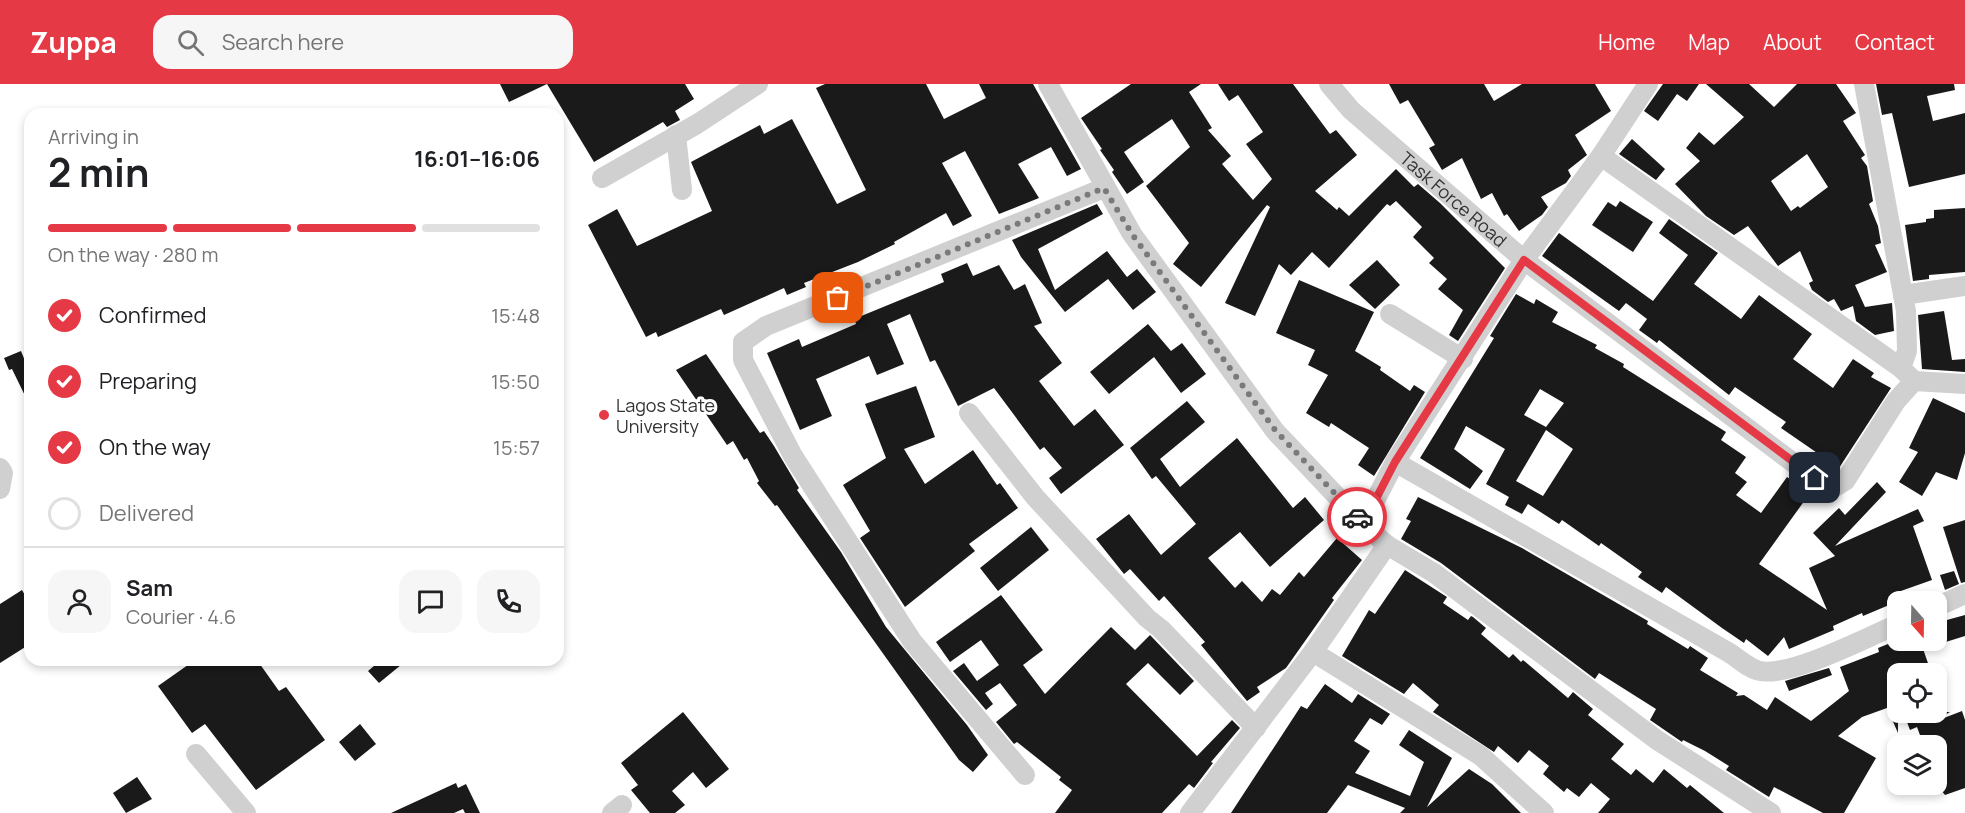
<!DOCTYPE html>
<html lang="en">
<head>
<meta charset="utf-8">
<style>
	:root { --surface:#fff; --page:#f6f6f6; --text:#202124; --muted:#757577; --line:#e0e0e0; --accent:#e63946 }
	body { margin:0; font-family:Manrope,sans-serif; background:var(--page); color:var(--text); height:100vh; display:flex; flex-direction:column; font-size:22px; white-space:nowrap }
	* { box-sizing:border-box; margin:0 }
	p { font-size:20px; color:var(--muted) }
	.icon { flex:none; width:33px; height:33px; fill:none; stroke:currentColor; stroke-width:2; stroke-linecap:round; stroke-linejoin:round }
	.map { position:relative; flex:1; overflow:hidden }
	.side { position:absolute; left:24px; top:24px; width:540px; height:558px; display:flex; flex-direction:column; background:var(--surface); border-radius:18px; box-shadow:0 3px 9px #0003 }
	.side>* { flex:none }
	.needle { width:39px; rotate:160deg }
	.buttons { position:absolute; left:1887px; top:507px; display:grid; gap:12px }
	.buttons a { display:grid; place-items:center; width:60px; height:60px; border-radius:12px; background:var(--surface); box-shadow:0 3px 9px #0003; font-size:30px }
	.pin { position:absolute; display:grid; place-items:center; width:51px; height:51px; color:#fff; margin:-26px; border-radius:12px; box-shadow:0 3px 9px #0006 }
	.courier { position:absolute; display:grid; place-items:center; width:60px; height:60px; margin:-30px; border:4px solid #e63946; border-radius:50%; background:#fff; color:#222; box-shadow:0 2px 8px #0007 }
	.summary em { font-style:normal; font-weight:700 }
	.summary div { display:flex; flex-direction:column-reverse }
	.summary { display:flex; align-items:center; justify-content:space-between; height:102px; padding:0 24px }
	h1 { font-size:39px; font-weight:700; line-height:45px }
	.bar { display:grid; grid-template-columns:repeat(4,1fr); gap:9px 6px; align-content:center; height:72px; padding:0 24px }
	.bar i { height:8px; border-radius:4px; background:var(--line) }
	.bar .selected { background:var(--accent) }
	.bar p { grid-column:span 4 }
	.line { display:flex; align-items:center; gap:15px; padding:0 24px; border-top:2px solid var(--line) }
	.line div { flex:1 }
	.round { display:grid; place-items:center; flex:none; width:63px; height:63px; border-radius:18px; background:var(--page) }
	ol { padding:0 24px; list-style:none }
	li { display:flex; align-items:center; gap:18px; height:66px }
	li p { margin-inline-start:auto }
	li .icon { padding:6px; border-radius:50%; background:var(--accent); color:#fff; stroke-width:4 }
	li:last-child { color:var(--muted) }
	li i { width:33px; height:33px; border:3px solid var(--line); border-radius:50% }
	header { display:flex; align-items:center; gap:36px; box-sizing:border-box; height:84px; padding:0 30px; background:var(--accent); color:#fff }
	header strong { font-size:28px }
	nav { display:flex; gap:33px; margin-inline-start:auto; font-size:21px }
	.search { width:420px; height:54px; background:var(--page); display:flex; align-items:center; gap:15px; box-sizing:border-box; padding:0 21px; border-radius:18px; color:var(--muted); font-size:22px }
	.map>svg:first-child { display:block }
	.building { fill:#1a1a1a; fill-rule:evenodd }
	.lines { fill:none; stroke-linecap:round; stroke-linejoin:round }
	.minor { stroke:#d0d0d0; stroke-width:20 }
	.done { stroke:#7a7a7a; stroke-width:6; stroke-dasharray:0 10.8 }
	.route { stroke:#e63946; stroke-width:8 }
	.poi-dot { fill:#e63946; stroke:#fff; stroke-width:2 }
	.labels { text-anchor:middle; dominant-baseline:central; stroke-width:6; stroke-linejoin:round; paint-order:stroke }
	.street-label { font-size:18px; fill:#333; stroke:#fff }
	.poi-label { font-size:18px; fill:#333; stroke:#fff; text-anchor:start }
</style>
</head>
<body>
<header>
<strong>Zuppa</strong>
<div class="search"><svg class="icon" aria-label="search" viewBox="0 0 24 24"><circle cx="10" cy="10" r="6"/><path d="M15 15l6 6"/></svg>Search here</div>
<nav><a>Home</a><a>Map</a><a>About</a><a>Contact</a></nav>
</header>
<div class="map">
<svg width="1965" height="729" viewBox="0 0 1965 729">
	<rect width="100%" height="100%" fill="#fff"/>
	<!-- building -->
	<g class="building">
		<path d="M500 0H685L694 15 675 27 680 36 667 43 663 38 594 78 547 0 509 18Z"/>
		<path d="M825 0H926L944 35 986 14 979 0H1033L1081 85 1067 92 1051 63 1018 80 1039 114 999 130 965 67 942 79 972 132 953 142 946 129 894 158 895 160 858 178 804 199 806 203 787 211 784 204 724 231 721 225 658 253 656 248 646 253 588 141 617 125 637 162 712 127 691 78 760 41 764 50 792 35 837 120 866 106 816 4Z"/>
		<path d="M1131 0H1201L1189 8 1212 44 1208 46 1231 72 1222 80 1253 116 1272 95 1246 60 1263 48 1238 11 1229 17 1218 0H1293L1330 50 1336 46 1357 71 1315 107 1337 126 1339 123 1349 132 1396 85 1414 103 1418 100 1440 119 1505 184 1458 257 1449 251 1463 226 1438 205 1447 195 1429 179 1434 174 1413 153 1422 143 1396 117 1390 122 1387 120 1329 184 1312 168 1291 191 1279 180 1255 232 1225 219 1270 123 1267 121 1201 203 1173 180 1189 159 1146 102 1190 63 1172 35 1124 68 1144 98 1127 110 1112 88 1114 86 1100 66 1102 65 1081 34Z"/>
		<path d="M1389 0H1484L1494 17 1522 0H1595L1611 27 1575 51 1587 71 1568 86 1571 92 1566 99 1541 113 1548 123 1542 131 1519 147 1507 130 1504 132 1492 109 1481 115 1462 74 1442 86 1429 64 1435 61 1408 16 1400 20Z"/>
		<path d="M1663 0H1699L1687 17 1677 10 1658 37 1644 27Z"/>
		<path d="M1706 0H1749L1774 23 1797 0H1836L1856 29 1843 37 1865 71 1861 74 1867 82 1873 117 1869 120 1878 142 1881 159 1875 161 1887 188 1855 201 1865 223 1892 219 1894 247 1875 251 1856 237 1853 222 1841 227 1834 215 1828 218 1812 206 1809 199 1813 197 1800 167 1778 182 1748 142 1734 151 1706 132 1675 100 1700 77 1686 64 1699 48 1714 61 1744 33ZM1807 70 1828 103 1800 124 1798 122 1791 127 1771 97Z"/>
		<path d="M1876 0H1954L1955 6 1927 12 1933 37 1965 29V90L1909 103 1892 29 1882 31Z"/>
		<path d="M1632 55 1665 85 1656 96 1619 70Z"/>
		<path d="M1620 117 1653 138 1633 168 1592 141 1608 118 1616 123Z"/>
		<path d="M1097 120 1103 130 1038 165 1055 206 1107 167 1127 193 1137 185 1156 208 1133 226 1108 195 1065 228 1021 173 1012 156Z"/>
		<path d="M1965 124V188L1929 191V195L1913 197 1905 141 1926 138V135L1934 134V126Z"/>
		<path d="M1669 135 1718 169 1694 200 1741 235 1759 211 1812 250 1793 275 1833 304 1853 275 1874 289 1871 293 1891 304 1839 384 1781 344 1786 338 1735 303 1729 311 1659 256 1657 259 1639 246 1647 235 1626 219 1619 227 1542 172 1559 149 1653 217 1688 171 1659 149Z"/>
		<path d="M1377 176 1400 201 1375 225 1349 201Z"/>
		<path d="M967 179 973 192 999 181 1014 206 1025 200 1042 239 1034 242 1062 279 1039 297 1074 342 1095 325 1124 361 1061 410 1049 394 1062 384 1044 363 1040 366 994 304 958 322 935 276 930 278 910 230 887 240 904 280 877 291 869 272 816 295 832 332 800 346 767 269 799 255 802 263 856 240 854 235 944 198 941 190Z"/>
		<path d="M1299 196 1374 228 1355 267 1381 283 1380 286 1410 307 1414 301 1425 308 1374 392 1358 381 1369 364 1331 339 1329 343 1306 329 1328 291 1308 281 1315 266 1276 249Z"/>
		<path d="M1516 210 1534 220 1536 215 1558 228 1552 238 1597 261 1595 264 1624 280 1623 283 1726 348 1721 356 1746 373 1735 389 1747 398 1736 411 1761 429 1787 393 1810 409 1759 480 1827 526 1809 484 1835 472 1813 449 1839 424 1845 431 1877 398 1886 408 1835 462 1918 425 1924 437 1913 442 1932 496 1898 508 1901 516 1863 532 1862 529 1833 542 1834 546 1789 565 1784 553 1768 572 1746 555 1744 559 1722 544 1666 503 1662 509 1638 493 1642 488 1601 459 1599 462 1562 436 1559 440 1528 420 1522 430 1505 421 1509 413 1486 400 1505 365 1466 342 1454 365 1483 387 1470 405 1420 374 1494 254 1490 252ZM1540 305 1564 319 1546 343 1524 331ZM1546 346 1573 365 1543 412 1516 397Z"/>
		<path d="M1944 227 1952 276 1965 275V288L1922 285 1918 231Z"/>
		<path d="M1148 240 1171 267 1182 259 1206 290 1181 309 1154 273 1109 310 1090 288Z"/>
		<path d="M21 267 30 289V322L12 285 9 286 4 274Z"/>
		<path d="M706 270 760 349 764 347 774 362 799 404 797 406 841 468 886 543 967 641 988 671 973 688 959 676 777 421 775 422 757 399 759 397 747 374 744 376 733 357 727 361 676 286Z"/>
		<path d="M916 302 935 353 904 365 925 400 973 366 997 401 1000 399 1018 424 969 460 975 467 905 523 860 454 870 447 843 401 886 374 865 320Z"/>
		<path d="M1933 314 1965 329V369L1957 396 1936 388 1922 412 1899 398 1918 368 1909 364Z"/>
		<path d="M1187 317 1205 338 1160 375 1180 403 1237 354 1293 424 1305 413 1324 436 1270 483 1240 448 1208 474 1235 504 1242 497 1262 518 1272 505 1280 511 1299 488 1304 493 1337 454 1362 476 1332 514 1334 516 1286 584 1257 603 1260 608 1247 617 1201 561 1205 558 1164 512 1159 517 1130 485 1124 490 1096 455 1129 430 1161 471 1196 440 1156 392 1152 395 1130 364Z"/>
		<path d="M1418 413 1522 464 1648 537 1647 540 1688 565 1690 562 1708 574 1700 586 1738 609 1736 612 1744 611 1767 626 1775 613 1811 637 1849 607 1840 583 1879 568 1878 564 1898 556H1920L1930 585 1919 590H1898V649L1887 624 1862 633 1838 652 1876 674 1844 729H1823L1774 703 1769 713 1726 686 1729 682 1705 667 1683 656 1682 658 1650 636 1656 625 1599 589 1595 595 1441 479 1401 455 1411 437 1406 435Z"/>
		<path d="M1965 436V498L1961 499 1943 443Z"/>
		<path d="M1031 443 1049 466 998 507 980 484Z"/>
		<path d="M1405 486 1447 513 1443 519 1468 536 1471 532 1473 533 1486 544 1481 550 1509 574 1513 570 1521 578 1523 576 1568 614 1573 608 1593 625 1588 631 1624 660 1611 675 1631 691 1636 685 1653 699 1664 685 1687 704 1690 701 1724 729H1598L1610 715 1591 699 1579 713 1567 704 1564 708 1543 690 1549 682 1529 666 1518 679 1498 662 1494 668 1433 628 1439 621 1413 599 1404 610 1342 572 1369 526 1375 530Z"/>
		<path d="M1954 487 1959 500 1945 506 1940 491Z"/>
		<path d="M22 506 30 520V560L0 579V520Z"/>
		<path d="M1001 511 1043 566 1023 581 1045 610 1111 543 1135 566 1150 551 1194 597 1180 611 1148 579 1126 600 1197 672 1232 636 1240 644 1211 678 1213 679 1194 704 1189 700 1162 729H1055L1072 706 1059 696 1061 693 1017 658 1014 660 996 638 1017 621 1000 599 985 609 993 620 986 626 953 587 964 579 977 597 999 581 981 556 950 578 936 558Z"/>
		<path d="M1965 531V552L1936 561V539Z"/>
		<path d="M195 576H257L279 607 286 603 325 656 256 706 205 640 192 649 158 602Z"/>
		<path d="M381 576H407L379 599 368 587Z"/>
		<path d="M1829 584 1832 591 1789 607 1785 597Z"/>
		<path d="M1325 600 1352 619 1358 610 1390 630 1382 641 1370 634 1354 657 1370 667 1355 689 1410 712 1424 678 1399 661 1409 646 1452 674 1427 723 1469 685 1492 700 1521 729H1400L1405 724 1348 701 1327 729H1231L1301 622 1307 625Z"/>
		<path d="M1962 627 1965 636V704L1945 711 1936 700V662H1924L1917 643 1910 646 1903 628H1950L1931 639Z"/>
		<path d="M683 628 729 685 706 704 693 688 672 707 685 721 675 729H650L631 706 638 701 621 679Z"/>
		<path d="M360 640 376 660 355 677 339 658Z"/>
		<path d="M137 693 152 715 126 729 113 709Z"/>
		<path d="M456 699 458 704 466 700 480 729H465L463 725 454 729H391Z"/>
	</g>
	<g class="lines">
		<!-- minor -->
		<g class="minor">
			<path d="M1048 0 1132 150 1275 347 1363 440 1387 461 1434 489 1657 656 1771 729"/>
			<path id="s1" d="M1329 0 1351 26 1524 176 1815 395 1835 403 1845 397 1896 317 1914 297 1901 284 1907 267 1906 227 1864 0"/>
			<path d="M676 51 682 106"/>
			<path d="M1601 72 1901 284"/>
			<path d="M602 94 697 40 758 0"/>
			<path d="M1903 211 1965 202"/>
			<path d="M1390 230 1463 275"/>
			<path d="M1914 297 1965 300"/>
			<path d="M969 329 1035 413 1147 534 1161 545 1256 644"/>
			<path d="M1395 378 1728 568C1738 574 1749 585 1760 587 1791 593 1868 553 1898 540"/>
			<path d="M0 384 3 389 0 405"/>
			<path d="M1363 440 1395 378 1524 176 1601 72 1648 0"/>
			<path d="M1936 523 1965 510"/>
			<path d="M1313 568 1481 672 1544 729"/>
			<path d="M196 670 246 729"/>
			<path d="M1025 691 912 557 793 372 743 276V258L766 242 1104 104"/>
			<path d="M612 729 622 721"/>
			<path d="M1190 729 1313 568 1387 461"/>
		</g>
	</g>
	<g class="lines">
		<!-- done -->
		<path class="done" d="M838 214 1104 104 1132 150 1275 346 1357 433"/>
		<!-- route -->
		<path class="route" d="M1357 433 1363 440 1395 378 1524 176 1815 394"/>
	</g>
	<!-- markers -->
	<circle class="poi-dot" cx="604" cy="331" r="6"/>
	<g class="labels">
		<!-- street labels -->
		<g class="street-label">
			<text stroke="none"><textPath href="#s1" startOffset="170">Task Force Road</textPath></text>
		</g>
		<!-- poi labels -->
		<g class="poi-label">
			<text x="616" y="321">Lagos State<tspan x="616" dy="21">University</tspan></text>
		</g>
	</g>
</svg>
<div class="buttons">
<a><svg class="needle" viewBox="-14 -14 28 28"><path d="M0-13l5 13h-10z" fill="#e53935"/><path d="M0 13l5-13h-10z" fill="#757577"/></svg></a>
<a><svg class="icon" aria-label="locate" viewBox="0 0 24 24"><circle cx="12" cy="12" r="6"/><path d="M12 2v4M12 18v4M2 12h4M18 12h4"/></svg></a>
<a><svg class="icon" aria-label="layers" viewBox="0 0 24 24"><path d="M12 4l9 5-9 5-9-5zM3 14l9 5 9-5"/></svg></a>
</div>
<div class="pin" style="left:838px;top:214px;background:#ea580c"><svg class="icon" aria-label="bag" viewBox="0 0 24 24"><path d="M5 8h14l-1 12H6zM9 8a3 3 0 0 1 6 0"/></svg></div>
<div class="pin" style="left:1815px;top:394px;background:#1f2937"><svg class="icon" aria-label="home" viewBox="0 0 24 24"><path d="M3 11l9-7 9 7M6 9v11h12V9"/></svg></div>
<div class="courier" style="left:1357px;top:433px"><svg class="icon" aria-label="car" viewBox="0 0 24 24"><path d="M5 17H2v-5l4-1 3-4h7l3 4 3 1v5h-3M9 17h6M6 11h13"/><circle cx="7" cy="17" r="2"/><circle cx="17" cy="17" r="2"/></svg></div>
<section class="side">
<div class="summary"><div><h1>2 min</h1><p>Arriving in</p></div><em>16:01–16:06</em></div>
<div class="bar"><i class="selected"></i><i class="selected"></i><i class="selected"></i><i></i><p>On the way · 280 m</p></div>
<ol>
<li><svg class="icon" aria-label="check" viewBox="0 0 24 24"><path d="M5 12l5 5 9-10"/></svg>Confirmed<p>15:48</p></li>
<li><svg class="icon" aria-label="check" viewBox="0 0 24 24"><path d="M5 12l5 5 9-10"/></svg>Preparing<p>15:50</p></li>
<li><svg class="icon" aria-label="check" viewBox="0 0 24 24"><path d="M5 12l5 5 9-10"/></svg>On the way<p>15:57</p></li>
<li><i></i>Delivered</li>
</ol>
<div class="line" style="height:108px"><a class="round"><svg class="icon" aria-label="person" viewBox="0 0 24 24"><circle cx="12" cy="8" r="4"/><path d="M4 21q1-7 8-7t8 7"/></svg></a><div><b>Sam</b><p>Courier · 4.6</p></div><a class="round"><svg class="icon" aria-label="chat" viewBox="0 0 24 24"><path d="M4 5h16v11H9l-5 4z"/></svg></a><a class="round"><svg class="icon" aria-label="phone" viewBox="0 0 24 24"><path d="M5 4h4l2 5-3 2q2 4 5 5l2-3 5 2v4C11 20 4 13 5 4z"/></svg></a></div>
</section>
</div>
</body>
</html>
